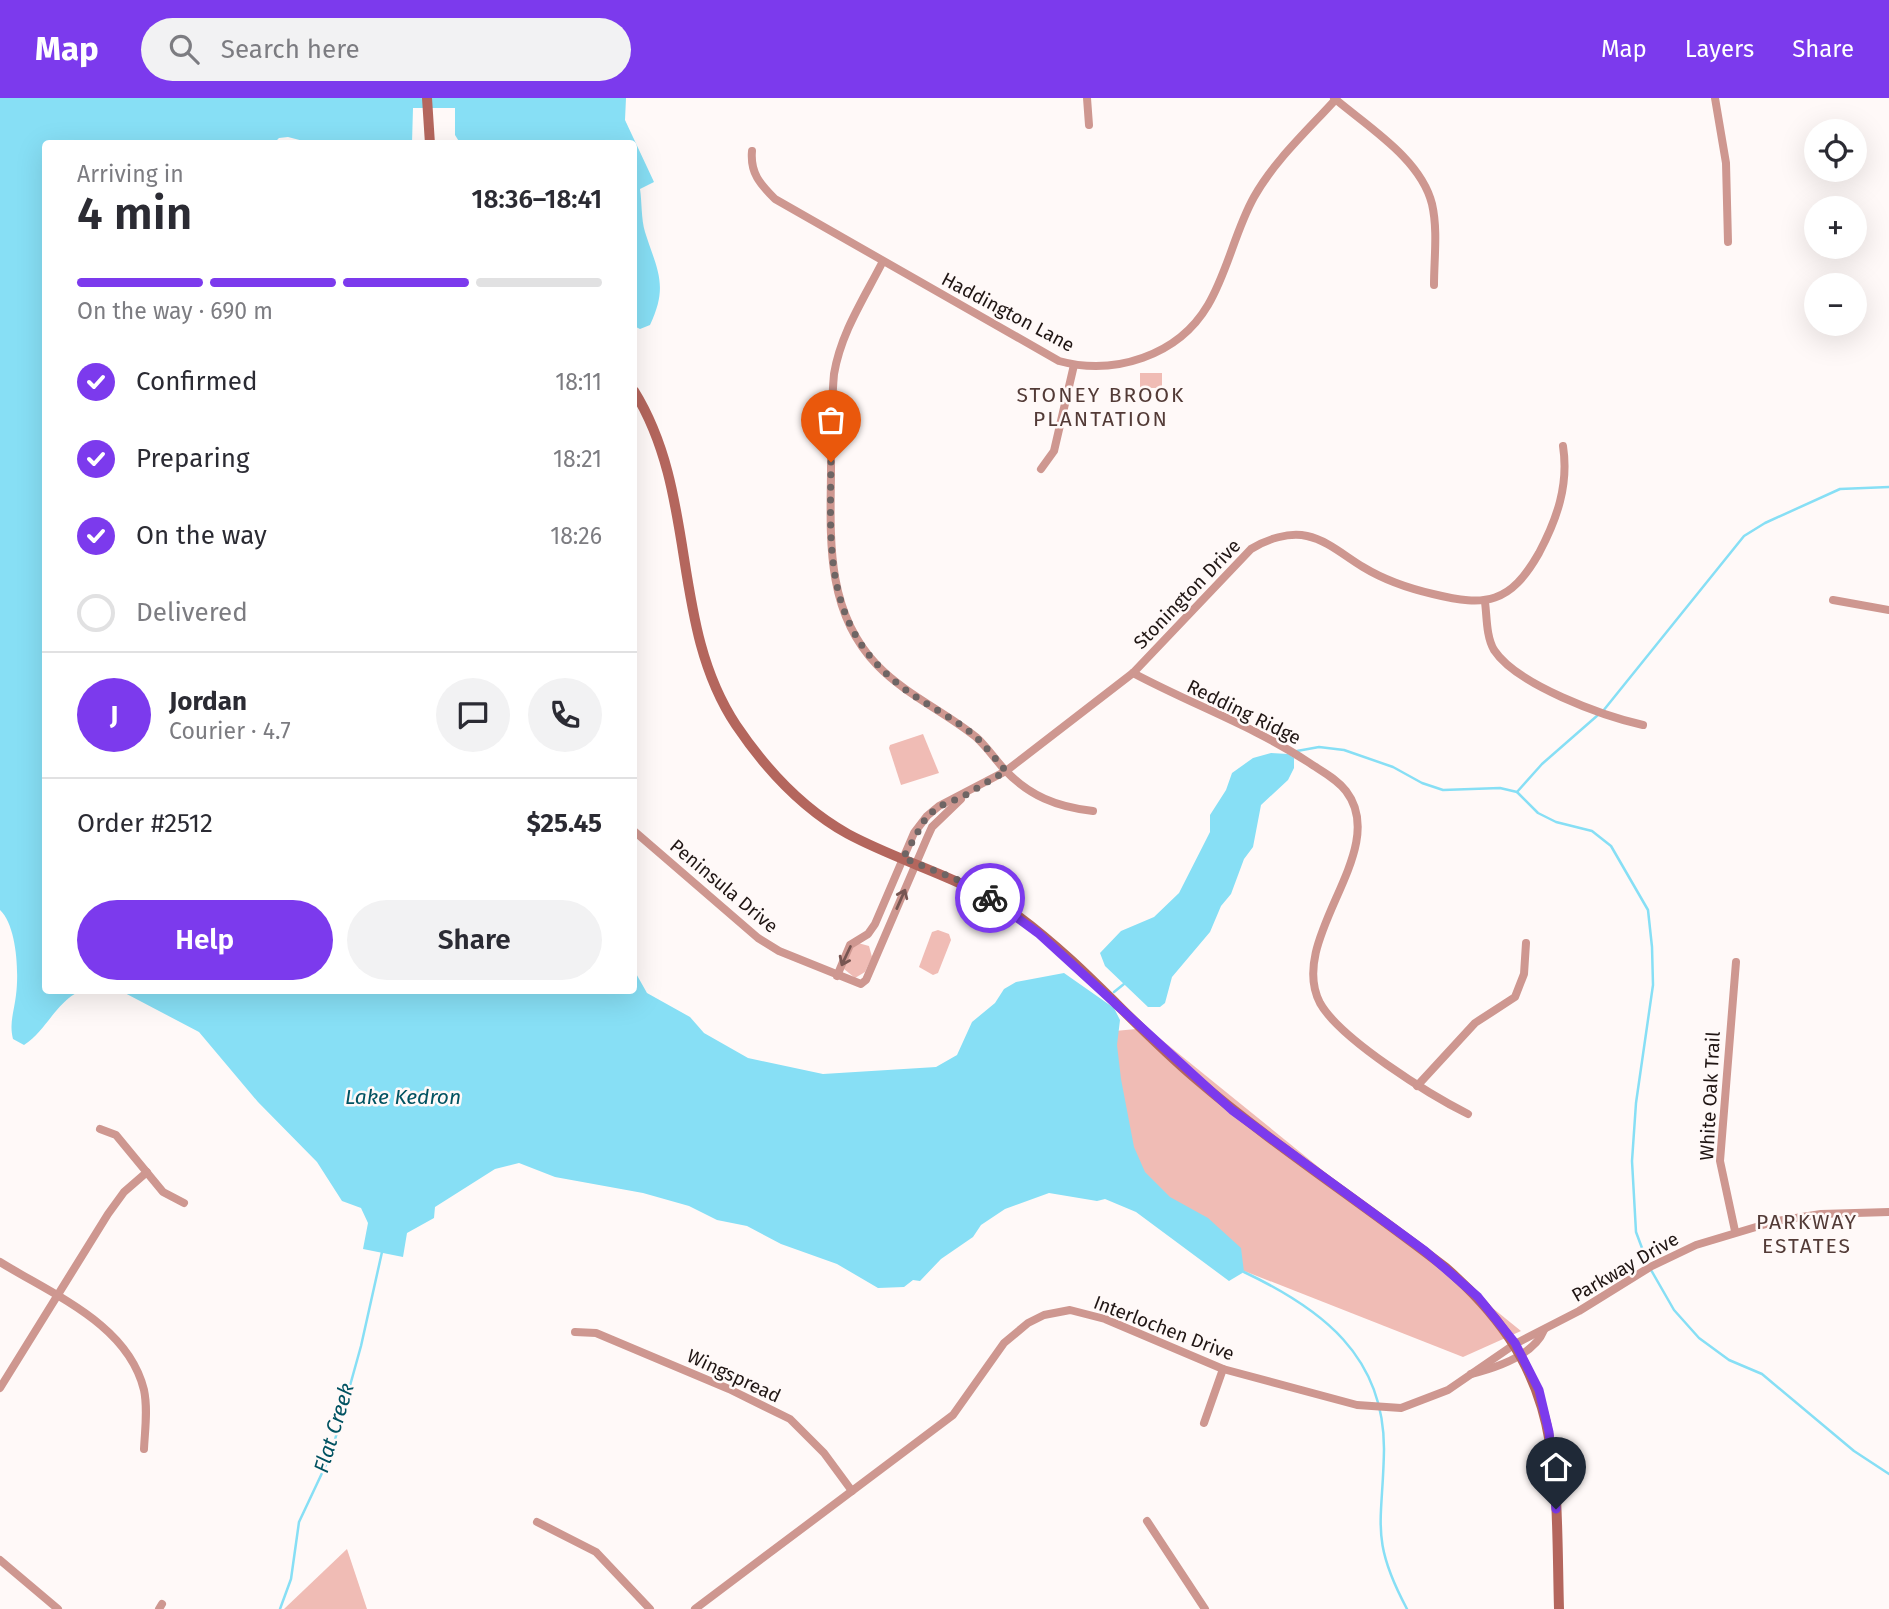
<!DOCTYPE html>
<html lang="en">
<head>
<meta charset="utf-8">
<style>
	:root { --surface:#fff; --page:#f2f2f3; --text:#2b2b33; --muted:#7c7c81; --line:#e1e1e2; --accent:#7c3aed }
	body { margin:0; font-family:"Fira Sans",sans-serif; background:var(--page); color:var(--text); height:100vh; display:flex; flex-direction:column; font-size:26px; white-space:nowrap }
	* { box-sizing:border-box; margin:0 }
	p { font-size:23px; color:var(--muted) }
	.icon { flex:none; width:38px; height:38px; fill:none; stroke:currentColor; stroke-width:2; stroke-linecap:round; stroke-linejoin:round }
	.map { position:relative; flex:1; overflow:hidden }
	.sheet { position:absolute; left:42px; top:42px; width:595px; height:854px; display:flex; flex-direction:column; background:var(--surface); border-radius:7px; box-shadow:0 7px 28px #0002 }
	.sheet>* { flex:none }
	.controls { position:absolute; left:1804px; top:21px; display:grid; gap:14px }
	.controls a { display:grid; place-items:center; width:63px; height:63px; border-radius:50%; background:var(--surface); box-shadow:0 7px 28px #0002; font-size:35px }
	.pin { position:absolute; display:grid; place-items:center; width:60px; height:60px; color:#fff; margin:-72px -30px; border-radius:50% 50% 50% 0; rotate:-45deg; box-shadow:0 0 7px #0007 }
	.pin .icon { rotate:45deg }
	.courier { position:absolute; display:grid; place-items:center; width:70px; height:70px; margin:-35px; border:5px solid #7c3aed; border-radius:50%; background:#fff; color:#222; box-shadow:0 2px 9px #0007 }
	.headline em { font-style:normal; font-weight:600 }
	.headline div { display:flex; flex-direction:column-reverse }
	.headline { display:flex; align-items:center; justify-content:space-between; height:119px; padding:0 35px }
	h1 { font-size:46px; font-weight:600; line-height:52px }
	.bar { display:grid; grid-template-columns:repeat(4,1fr); gap:10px 7px; align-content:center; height:84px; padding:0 35px }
	.bar i { height:9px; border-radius:5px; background:var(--line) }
	.bar .current { background:var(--accent) }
	.bar p { grid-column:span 4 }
	.line { display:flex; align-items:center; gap:18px; padding:0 35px; border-top:2px solid var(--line) }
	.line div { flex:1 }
	.round { display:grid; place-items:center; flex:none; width:74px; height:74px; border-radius:37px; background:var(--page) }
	ol { padding:0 35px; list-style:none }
	li { display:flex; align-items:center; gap:21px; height:77px }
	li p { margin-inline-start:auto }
	li .icon { padding:7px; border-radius:50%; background:var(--accent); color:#fff; stroke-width:4 }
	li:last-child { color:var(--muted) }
	li i { width:38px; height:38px; border:4px solid var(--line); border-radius:50% }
	.action { display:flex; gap:14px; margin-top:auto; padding:14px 35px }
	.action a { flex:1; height:80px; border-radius:42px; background:var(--accent); color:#fff; font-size:28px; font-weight:600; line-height:80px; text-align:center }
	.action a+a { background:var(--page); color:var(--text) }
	header { display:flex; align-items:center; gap:42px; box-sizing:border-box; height:98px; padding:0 35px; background:var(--accent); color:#fff }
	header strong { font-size:33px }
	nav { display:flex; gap:38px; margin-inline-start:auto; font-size:24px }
	.search { width:490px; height:63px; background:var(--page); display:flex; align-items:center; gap:18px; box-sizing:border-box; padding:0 24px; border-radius:38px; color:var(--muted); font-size:26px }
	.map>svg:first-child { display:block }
	.green { fill:#f0bcb5 }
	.water { fill:#87dff5 }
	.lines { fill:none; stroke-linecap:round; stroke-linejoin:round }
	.stream { stroke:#87dff5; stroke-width:2.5 }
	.street { stroke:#ce9790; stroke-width:8 }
	.secondary { stroke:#b4665d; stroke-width:10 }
	.oneway { stroke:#775652 }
	.done { stroke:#6e6564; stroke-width:7; stroke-dasharray:0 12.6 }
	.route { stroke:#7c3aed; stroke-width:9 }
	.labels { text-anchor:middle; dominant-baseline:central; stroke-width:5; stroke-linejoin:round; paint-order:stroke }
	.street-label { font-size:19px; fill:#201614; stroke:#fff9f8 }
	.neighbourhood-label { font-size:21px; letter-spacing:2px; fill:#533b37; stroke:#fff9f8 }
	.water-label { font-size:21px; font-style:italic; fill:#005261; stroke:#fff9f8 }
</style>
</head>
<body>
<header>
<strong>Map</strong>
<div class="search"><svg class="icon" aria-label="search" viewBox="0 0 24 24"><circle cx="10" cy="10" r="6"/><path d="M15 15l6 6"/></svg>Search here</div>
<nav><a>Map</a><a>Layers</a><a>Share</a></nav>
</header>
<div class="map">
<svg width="1889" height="1511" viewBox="0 0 1889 1511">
	<rect width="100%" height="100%" fill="#fff9f8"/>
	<!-- green -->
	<g class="green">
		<rect x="1140" y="275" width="22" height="15"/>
		<path d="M923 636 939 675 901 687 889 650 890 647Z"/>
		<path d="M938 832 949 836 951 842 938 875 933 877 919 869 932 834Z"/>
		<path d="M858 845 869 848 872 859 865 874 855 880 844 871 849 851Z"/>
		<path d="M1147 930 1521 1233 1463 1259 1229 1167 1124 1102 1104 934Z"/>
		<path d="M347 1451 367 1511H284Z"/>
	</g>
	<!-- water -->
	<g class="water">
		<path d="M0 0H626L625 22 654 84 640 91C642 104 641 121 645 134 657 172 669 187 650 227L640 231 634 228V46L460 45 455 37V10H413L412 45 315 46 288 39 279 40 273 46H46V892L80 893C55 905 47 932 24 947L13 941C9 925 14 914 16 897 19 875 17 828 0 812Z"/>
		<path d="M1271 655 1288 656 1294 660V670L1288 682 1261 707 1253 749 1244 761 1231 796 1221 808 1210 834 1172 879 1165 905 1160 909H1148L1105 868 1100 855 1121 833 1154 819 1179 795 1210 734V717L1226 692 1232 675 1253 660Z"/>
		<path d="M634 872 647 895 690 919 704 935 748 960 823 976 936 969 957 957 972 924 995 905 1004 891 1016 884 1064 875 1114 910 1120 922 1117 947 1121 981 1134 1049 1145 1074 1170 1099 1208 1120 1241 1150 1244 1174 1229 1183 1136 1114 1105 1101 1097 1103 1049 1095 1005 1111 981 1127 973 1139 941 1161 920 1183 913 1182 904 1189 878 1190 837 1166 781 1146 747 1128 717 1122 689 1108 643 1095 555 1079 519 1065 495 1071 435 1109 434 1120 407 1135 403 1159 363 1151 368 1125 361 1110 342 1103 317 1064 258 1004 199 934 121 893 634 892Z"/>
	</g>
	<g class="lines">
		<!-- stream -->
		<g class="stream">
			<path d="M1603 613 1744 438 1765 425 1840 391 1889 389"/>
			<path d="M1297 653 1319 649 1344 652 1393 669 1422 685 1443 692 1500 690 1517 694 1538 715 1556 724 1592 733 1611 748 1648 812 1652 849 1653 887 1636 1005 1632 1063 1636 1134 1648 1166"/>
			<path d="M1517 694 1542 666 1598 617"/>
			<path d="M1114 894 1124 886"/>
			<path d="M1651 1172 1674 1212 1699 1240 1729 1262 1762 1276 1854 1353 1889 1376"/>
			<path d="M1244 1174C1322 1211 1384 1258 1384 1351 1383 1425 1369 1440 1407 1511"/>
			<path d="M280 1511 291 1481 299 1424 331 1356 361 1248 382 1154"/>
		</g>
		<!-- street -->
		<g class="street">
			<path d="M1087 0 1089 27"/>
			<path d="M1334 0C1368 29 1421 61 1432 106 1438 132 1434 161 1434 187"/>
			<path d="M1715 0 1726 65 1728 144"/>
			<path d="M752 53C750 75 760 86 775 101L1059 263C1114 278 1178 258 1208 207 1228 173 1235 133 1254 99 1274 63 1308 32 1336 1"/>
			<path d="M882 165C863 202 841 235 834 276 831 310 831 344 831 377 830 445 827 515 877 567 906 597 944 613 976 639 986 648 995 661 1004 671 1029 698 1057 709 1093 713"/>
			<path d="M1041 371 1054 353 1074 267"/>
			<path d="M1833 502 1889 512"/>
			<path d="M1485 504C1487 519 1486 538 1494 552 1517 587 1603 618 1643 627"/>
			<path d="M1133 575C1191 606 1253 628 1308 664 1321 673 1336 680 1346 693 1392 753 1286 840 1320 905 1340 941 1430 997 1468 1016"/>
			<path d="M634 733 758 840 779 853 861 886 866 882 927 740 932 729 961 701"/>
			<path d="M837 878 850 847 868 836 875 826 914 735 927 718 939 708 1006 673 1133 575 1251 451C1267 441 1289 434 1307 438 1327 442 1346 459 1363 469 1386 483 1407 490 1433 496 1486 509 1510 506 1539 455 1557 421 1569 387 1563 348"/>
			<path d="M1417 988 1475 925 1515 899 1524 876 1526 845"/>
			<path d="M100 1031 116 1037 163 1094 184 1105"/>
			<path d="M1735 1133 1720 1063 1736 864"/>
			<path d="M0 1164C53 1197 128 1226 144 1292 148 1311 145 1331 144 1351"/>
			<path d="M575 1234 596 1235 729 1291 790 1321 824 1355 852 1393"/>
			<path d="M1471 1276C1495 1270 1534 1257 1544 1232"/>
			<path d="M0 1290 108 1116 124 1094 147 1074"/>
			<path d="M1204 1325 1223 1271"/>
			<path d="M1147 1423 1205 1511"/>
			<path d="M537 1424 596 1454 650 1511"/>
			<path d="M0 1462 58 1511"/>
			<path d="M159 1511 162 1506"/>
			<path d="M695 1511 953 1317 1004 1245 1028 1225 1044 1217 1070 1212 1105 1221 1223 1271 1357 1307 1401 1310 1448 1292 1515 1246 1579 1213 1650 1169 1696 1147 1776 1123 1821 1116 1889 1114"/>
		</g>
		<!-- secondary -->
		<g class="secondary">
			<path d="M427 0 430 46"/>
			<path d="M634 293C699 398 669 526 736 627 765 670 803 711 848 736 904 766 965 780 1018 818 1082 865 1134 928 1195 980 1274 1048 1363 1105 1446 1170 1566 1275 1555 1364 1559 1511"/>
		</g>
	</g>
	<!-- one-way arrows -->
	<defs><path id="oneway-shaft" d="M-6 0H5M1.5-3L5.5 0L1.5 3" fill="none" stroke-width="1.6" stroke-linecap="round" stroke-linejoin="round" transform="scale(1.75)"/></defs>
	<g class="oneway">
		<use href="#oneway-shaft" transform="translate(901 801) rotate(-66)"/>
		<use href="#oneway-shaft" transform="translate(846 858) rotate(115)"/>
	</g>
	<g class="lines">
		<!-- done -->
		<path class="done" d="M831 364C830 453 824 529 902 589 926 608 956 620 978 641 988 651 997 663 1006 673L962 699 940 708 927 718 903 760 958 782 990 800"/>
		<!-- route -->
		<path class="route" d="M990 800 1038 835 1232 1012 1425 1153 1478 1199 1515 1245 1539 1292 1549 1334 1556 1411"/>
	</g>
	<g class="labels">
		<!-- street labels -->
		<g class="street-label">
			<text transform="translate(1008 214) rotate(28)">Haddington Lane</text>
			<text transform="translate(1187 496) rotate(-46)">Stonington Drive</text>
			<text transform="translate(1244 614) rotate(26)">Redding Ridge</text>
			<text transform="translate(724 788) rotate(40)">Peninsula Drive</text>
			<text transform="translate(1710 998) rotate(-87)">White Oak Trail</text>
			<text transform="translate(1625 1169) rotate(-30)">Parkway Drive</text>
			<text transform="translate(1164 1230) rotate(21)">Interlochen Drive</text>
			<text transform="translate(734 1278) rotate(25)">Wingspread</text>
		</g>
		<!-- neighbourhood labels -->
		<g class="neighbourhood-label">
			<text x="1101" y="297">STONEY BROOK<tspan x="1101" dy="24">PLANTATION</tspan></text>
			<text x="1807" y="1124">PARKWAY<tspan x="1807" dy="24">ESTATES</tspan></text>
		</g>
		<!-- water labels -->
		<g class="water-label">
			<text x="403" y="999">Lake Kedron</text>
			<text transform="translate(334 1330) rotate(-73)">Flat Creek</text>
		</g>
	</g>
</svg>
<div class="controls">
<a><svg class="icon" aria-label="locate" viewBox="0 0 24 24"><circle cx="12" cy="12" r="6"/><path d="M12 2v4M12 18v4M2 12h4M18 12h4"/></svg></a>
<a>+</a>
<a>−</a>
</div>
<div class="pin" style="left:831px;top:364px;background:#ea580c"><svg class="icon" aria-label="bag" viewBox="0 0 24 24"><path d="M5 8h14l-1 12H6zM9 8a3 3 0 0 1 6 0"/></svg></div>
<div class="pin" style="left:1556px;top:1411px;background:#1f2937"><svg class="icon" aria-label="home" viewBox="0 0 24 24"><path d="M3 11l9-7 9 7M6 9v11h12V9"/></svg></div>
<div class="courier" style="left:990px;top:800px"><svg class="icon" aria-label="bike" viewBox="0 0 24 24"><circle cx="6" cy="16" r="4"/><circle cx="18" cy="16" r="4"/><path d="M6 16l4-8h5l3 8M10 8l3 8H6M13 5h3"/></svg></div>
<section class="sheet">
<div class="headline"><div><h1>4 min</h1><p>Arriving in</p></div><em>18:36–18:41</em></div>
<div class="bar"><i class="current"></i><i class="current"></i><i class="current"></i><i></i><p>On the way · 690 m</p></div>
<ol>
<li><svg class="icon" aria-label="check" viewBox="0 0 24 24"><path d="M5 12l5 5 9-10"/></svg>Confirmed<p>18:11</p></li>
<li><svg class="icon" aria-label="check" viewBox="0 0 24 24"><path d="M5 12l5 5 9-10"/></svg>Preparing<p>18:21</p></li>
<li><svg class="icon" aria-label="check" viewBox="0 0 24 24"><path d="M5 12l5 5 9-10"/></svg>On the way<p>18:26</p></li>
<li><i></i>Delivered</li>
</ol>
<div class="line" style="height:126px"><b class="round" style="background:var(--accent);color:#fff">J</b><div><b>Jordan</b><p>Courier · 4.7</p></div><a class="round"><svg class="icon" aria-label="chat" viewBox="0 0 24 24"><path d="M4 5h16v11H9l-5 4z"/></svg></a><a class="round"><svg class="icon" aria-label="phone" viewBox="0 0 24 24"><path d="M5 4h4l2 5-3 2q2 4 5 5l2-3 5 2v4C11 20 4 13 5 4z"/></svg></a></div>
<div class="line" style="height:91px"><div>Order #2512</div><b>$25.45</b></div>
<div class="action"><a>Help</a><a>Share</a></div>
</section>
</div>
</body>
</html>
